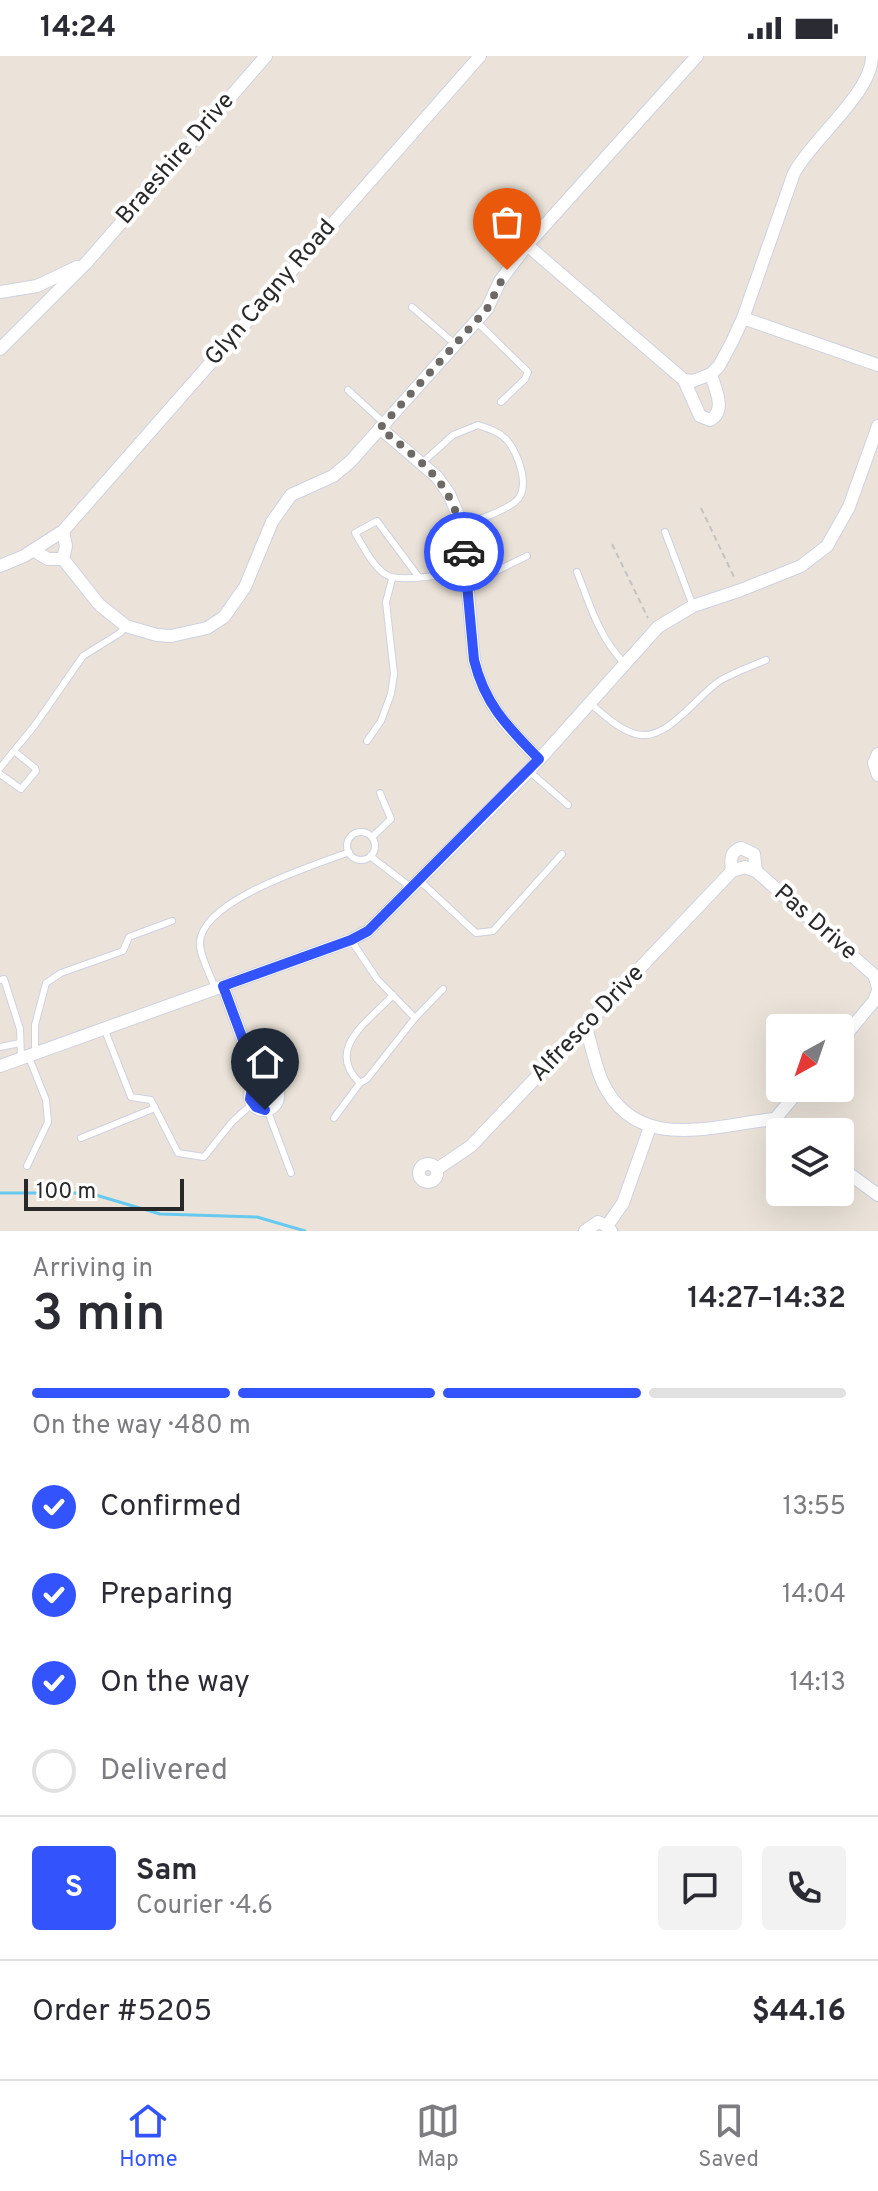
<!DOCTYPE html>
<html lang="en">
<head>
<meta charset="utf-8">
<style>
	:root { --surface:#fff; --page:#f2f2f3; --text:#2b2b33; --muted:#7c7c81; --line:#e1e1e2; --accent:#3354fd }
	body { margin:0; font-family:Overpass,sans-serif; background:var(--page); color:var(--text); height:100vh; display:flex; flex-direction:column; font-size:30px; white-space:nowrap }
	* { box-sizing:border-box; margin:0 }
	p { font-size:26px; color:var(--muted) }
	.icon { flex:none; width:44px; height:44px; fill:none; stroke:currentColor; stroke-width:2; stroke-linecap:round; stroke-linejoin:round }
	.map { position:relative; height:1175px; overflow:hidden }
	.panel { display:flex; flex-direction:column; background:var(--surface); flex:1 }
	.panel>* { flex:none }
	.needle { width:52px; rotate:220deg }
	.tools { position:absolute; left:766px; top:958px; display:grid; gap:16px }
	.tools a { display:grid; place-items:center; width:88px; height:88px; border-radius:8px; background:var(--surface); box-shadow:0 8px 32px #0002; font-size:40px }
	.scale { position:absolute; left:24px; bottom:20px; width:160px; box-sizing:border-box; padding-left:8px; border:4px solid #282828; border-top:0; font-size:22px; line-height:28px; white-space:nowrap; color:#282828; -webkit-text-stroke:6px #fff; paint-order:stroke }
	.pin { position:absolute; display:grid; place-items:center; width:68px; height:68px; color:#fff; margin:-82px -34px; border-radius:50% 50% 50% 0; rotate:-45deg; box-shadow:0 0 8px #0007 }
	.pin .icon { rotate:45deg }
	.courier { position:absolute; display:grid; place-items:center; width:80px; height:80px; margin:-40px; border:6px solid #3354fd; border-radius:50%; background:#fff; color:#222; box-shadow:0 2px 10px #0007 }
	.head em { font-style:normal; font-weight:600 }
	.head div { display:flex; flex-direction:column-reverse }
	.head { display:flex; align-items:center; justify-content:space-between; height:136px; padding:0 32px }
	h1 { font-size:52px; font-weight:600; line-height:60px }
	.bar { display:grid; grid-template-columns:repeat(4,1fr); gap:12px 8px; align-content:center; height:96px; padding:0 32px }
	.bar i { height:10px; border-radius:6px; background:var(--line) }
	.bar .active { background:var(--accent) }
	.bar p { grid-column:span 4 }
	.line { display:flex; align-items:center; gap:20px; padding:0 32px; border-top:2px solid var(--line) }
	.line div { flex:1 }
	.round { display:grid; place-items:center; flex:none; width:84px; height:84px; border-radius:8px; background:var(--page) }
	ol { padding:0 32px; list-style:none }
	li { display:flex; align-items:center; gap:24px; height:88px }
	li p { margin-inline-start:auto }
	li .icon { padding:8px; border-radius:50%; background:var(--accent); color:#fff; stroke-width:4 }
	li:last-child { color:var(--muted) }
	li i { width:44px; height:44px; border:4px solid var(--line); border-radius:50% }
	.status { display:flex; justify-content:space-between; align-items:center; height:56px; padding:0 40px; background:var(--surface); direction:ltr }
	.status svg { height:22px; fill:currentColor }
	.dock { display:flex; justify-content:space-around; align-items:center; height:112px; border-top:2px solid var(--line); background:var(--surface); font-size:22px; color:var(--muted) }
	.dock a { display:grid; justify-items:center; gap:4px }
	.dock .active { color:var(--accent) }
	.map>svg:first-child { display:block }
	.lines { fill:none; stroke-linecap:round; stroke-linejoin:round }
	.stream { stroke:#68c9f0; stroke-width:3 }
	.service-casing { stroke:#ced1e1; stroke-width:8 }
	.minor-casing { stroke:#ced1e1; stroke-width:14 }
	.path { stroke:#c3c3c3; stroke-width:2; stroke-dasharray:6 4; stroke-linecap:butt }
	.service { stroke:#fff; stroke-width:6 }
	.minor { stroke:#fff; stroke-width:12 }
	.done { stroke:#6c6966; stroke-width:8; stroke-dasharray:0 14.4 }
	.route { stroke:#3354fd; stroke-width:10 }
	.labels { text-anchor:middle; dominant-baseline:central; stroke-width:8; stroke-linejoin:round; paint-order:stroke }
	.street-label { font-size:24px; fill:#282828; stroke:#fff }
</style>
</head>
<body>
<div class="status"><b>14:24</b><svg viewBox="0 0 49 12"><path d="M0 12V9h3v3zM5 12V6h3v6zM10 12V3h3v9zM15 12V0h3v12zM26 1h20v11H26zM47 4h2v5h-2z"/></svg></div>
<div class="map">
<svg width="878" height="1175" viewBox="0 0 878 1175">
	<rect width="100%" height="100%" fill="#ebe3d9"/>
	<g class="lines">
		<!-- stream -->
		<path class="stream" d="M0 1137H89L160 1158 257 1161 305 1175"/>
		<!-- service casing -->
		<g class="service-casing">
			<g id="service">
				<path d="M412 251 455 288"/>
				<path d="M476 265 528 316 525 323 501 346"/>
				<path d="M348 334 384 367"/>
				<path d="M422 407 453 379 478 369C487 372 498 375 506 383 518 396 532 433 515 446 501 457 478 463 462 470"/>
				<path d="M665 476 693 550"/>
				<path d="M577 516C590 549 599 581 624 607"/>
				<path d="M418 520 377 465 355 477C363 490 372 509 385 518 397 528 449 517 466 516"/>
				<path d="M467 525 486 520 527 500"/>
				<path d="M590 647C603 658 619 674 636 678 667 687 697 639 721 624 735 616 752 610 766 604"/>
				<path d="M367 685 381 665 391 638 394 618 386 546 392 523"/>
				<path d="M0 712 35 669 83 600 120 577 126 570"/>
				<path d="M529 715 568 749"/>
				<path d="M0 718 21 733 36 715 35 712 14 695"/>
				<circle cx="361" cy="790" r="14"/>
				<path d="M372 781 391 763 380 737"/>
				<path d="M370 800 413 833"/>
				<path d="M420 825 476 877 493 875 562 798"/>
				<path d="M351 884 377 923 415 962 367 1023 360 1027C324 993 369 965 393 939"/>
				<path d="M0 924 4 923 20 973 21 1001"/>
				<path d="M215 933C211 919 199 899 200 886 203 843 313 810 349 796"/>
				<path d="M415 962 443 933"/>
				<path d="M104 972 131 1041 151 1044 178 1097 204 1101 232 1066 252 1048"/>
				<path d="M0 991 20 987"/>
				<path d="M35 996V969L46 927 61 917 123 895 129 881 172 865"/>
				<path d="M267 1053 291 1117"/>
				<path d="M334 1062 360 1027"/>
				<path d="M81 1082 155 1052"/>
				<path d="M27 1110 48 1066 46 1044 28 999"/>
			</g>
		</g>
		<!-- minor casing -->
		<g class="minor-casing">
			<g id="minor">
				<path d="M527 189 684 324 693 325 711 318 719 310 732 286 743 262 794 117C813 82 872 37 872 0"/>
				<path d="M0 236 37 230 77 211"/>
				<path d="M743 262 878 309"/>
				<path d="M0 293 87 206 266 0"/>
				<path d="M684 324 700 360 710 364C727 355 715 333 711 318"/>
				<path d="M380 372 437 421 449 438 462 468 474 604C485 649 507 671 539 703"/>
				<path d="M63 475 66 490 63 503 98 547"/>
				<path d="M33 494 48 503H63"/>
				<path d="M0 510 24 500 63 475 480 0"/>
				<path d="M101 550 126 570 157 579 171 580 207 572 224 561 245 531 272 466 291 439 333 420 350 406 487 253 500 225 527 189 697 0"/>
				<path d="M878 698 874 707 878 719"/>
				<path d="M732 815C731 805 729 796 741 792L754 798 756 815"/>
				<path d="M223 930 259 1027"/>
				<path d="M586 971C591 989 595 1008 602 1025 636 1099 713 1069 775 1063L792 1076"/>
				<path d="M840 986 874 945 878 935"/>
				<path d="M0 1010 351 884 368 875 529 715 658 571 693 550 741 534 801 510 827 490 849 451 878 370"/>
				<circle cx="264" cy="1040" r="14"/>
				<path d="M775 1063 801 1032"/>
				<circle cx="428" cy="1117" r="9"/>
				<path d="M840 1111 878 1139"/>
				<path d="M437 1113 471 1090 732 815 745 811 756 815 874 919 878 931"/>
				<path d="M607 1170 623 1147 650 1071"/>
				<path d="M585 1175 598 1166 607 1170 611 1175"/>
			</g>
		</g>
		<!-- path -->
		<g class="path">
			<path d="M701 452 735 523"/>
			<path d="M612 488 648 562"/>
		</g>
		<!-- service -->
		<use href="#service" class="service"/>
		<!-- minor -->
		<use href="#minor" class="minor"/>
	</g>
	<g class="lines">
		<!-- done -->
		<path class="done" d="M464 496C458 429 427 411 380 372L487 253 507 214"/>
		<!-- route -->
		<path class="route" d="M265 1054 256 1051 250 1043 252 1033 259 1027 223 930 351 884 368 875 539 703C508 671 485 649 474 604L464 496"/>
	</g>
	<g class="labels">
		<!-- street labels -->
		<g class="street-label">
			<text transform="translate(176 103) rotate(-49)">Braeshire Drive</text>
			<text transform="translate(271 237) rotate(-49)">Glyn Cagny Road</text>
			<text transform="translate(815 867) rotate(41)">Pas Drive</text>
			<text transform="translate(588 968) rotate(-46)">Alfresco Drive</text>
		</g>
	</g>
</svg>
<div class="tools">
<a><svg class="needle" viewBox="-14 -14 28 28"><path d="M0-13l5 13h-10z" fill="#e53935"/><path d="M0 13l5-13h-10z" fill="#7c7c81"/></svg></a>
<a><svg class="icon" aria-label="layers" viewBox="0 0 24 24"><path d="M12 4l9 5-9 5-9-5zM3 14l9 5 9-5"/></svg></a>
</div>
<div class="scale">100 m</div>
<div class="pin" style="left:507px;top:214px;background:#ea580c"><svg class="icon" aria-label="bag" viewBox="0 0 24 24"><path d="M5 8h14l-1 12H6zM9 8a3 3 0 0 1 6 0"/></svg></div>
<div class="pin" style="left:265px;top:1054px;background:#1f2937"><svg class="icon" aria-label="home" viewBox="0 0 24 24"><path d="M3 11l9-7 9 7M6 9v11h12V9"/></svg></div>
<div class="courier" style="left:464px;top:496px"><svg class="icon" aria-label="car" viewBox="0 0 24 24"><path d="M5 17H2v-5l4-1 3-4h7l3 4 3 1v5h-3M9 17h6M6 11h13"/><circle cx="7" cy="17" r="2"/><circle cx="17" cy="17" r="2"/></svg></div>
</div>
<section class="panel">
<div class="head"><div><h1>3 min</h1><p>Arriving in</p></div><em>14:27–14:32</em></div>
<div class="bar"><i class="active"></i><i class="active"></i><i class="active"></i><i></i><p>On the way · 480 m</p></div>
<ol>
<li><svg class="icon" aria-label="check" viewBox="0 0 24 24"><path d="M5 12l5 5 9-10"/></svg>Confirmed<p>13:55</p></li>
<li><svg class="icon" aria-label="check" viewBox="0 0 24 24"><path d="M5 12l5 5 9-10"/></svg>Preparing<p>14:04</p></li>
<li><svg class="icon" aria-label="check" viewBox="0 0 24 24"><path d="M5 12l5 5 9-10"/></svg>On the way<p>14:13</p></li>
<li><i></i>Delivered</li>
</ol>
<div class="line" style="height:144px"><b class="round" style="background:var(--accent);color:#fff">S</b><div><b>Sam</b><p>Courier · 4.6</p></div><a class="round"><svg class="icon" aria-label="chat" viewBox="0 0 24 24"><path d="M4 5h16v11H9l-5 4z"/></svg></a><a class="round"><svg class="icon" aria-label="phone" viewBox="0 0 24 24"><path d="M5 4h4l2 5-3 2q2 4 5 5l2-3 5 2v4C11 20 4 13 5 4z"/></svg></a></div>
<div class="line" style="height:104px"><div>Order #5205</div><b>$44.16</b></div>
</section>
<nav class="dock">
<a class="active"><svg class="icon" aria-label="home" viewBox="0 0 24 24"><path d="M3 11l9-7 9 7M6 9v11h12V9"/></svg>Home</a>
<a><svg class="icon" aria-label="map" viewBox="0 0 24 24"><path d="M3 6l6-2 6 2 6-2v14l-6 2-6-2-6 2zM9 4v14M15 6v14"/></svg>Map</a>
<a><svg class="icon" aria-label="saved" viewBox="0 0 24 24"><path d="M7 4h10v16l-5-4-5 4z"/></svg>Saved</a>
</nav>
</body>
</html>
